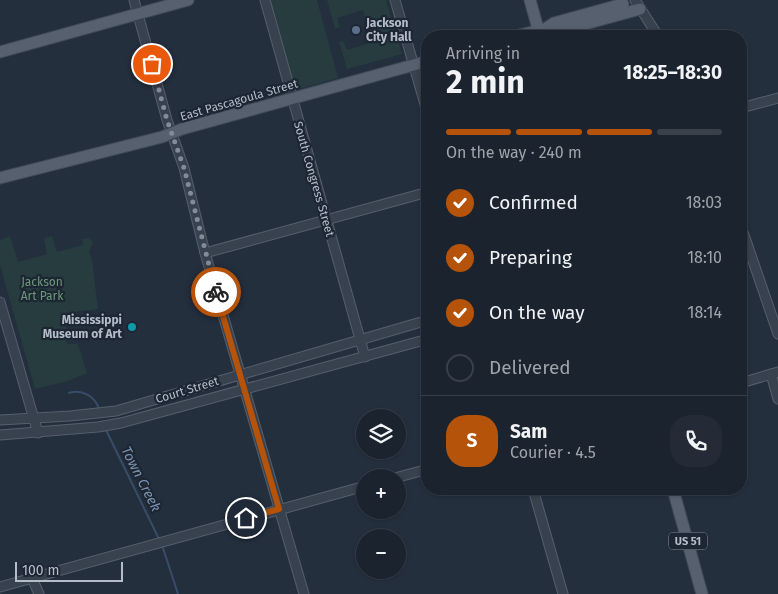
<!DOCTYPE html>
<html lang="en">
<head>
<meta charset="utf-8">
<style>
	:root { --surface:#1b232e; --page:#242b36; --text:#f1f3f6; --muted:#a0a4aa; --line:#39404a; --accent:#b45309 }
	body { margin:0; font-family:"Fira Sans",sans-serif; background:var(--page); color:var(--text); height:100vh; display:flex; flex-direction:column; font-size:19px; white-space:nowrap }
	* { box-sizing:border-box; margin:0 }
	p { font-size:16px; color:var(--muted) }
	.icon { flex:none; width:28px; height:28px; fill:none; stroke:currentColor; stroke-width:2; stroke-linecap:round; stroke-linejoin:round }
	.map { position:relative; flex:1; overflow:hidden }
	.panel { position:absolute; left:421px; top:30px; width:326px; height:465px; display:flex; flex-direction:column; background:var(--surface); border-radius:20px; box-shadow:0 1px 4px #0004,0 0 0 1px var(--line) }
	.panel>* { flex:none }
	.fabs { position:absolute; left:356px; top:409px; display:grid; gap:10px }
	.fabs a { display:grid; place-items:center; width:50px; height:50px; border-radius:50%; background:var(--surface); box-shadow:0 1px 4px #0004,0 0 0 1px var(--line); font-size:25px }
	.scale { position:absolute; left:15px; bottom:12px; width:108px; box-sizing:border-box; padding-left:5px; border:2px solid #b4bcc9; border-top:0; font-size:14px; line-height:18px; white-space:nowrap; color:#b4bcc9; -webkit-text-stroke:4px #1d2633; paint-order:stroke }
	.pin { position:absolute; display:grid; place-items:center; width:42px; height:42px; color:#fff; margin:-21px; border:2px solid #fff; border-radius:50%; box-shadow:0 1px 5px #0007 }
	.courier { position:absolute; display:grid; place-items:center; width:50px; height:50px; margin:-25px; border:4px solid #b45309; border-radius:50%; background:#fff; color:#222; box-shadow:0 1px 6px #0007 }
	.summary em { font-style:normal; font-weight:700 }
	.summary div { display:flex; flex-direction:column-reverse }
	.summary { display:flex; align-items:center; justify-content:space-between; height:85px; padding:0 25px }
	h1 { font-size:32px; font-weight:700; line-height:38px }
	.bar { display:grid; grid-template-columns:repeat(4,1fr); gap:8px 5px; align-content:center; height:60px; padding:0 25px }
	.bar i { height:6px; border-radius:4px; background:var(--line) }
	.bar .on { background:var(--accent) }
	.bar p { grid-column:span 4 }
	.line { display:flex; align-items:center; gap:12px; padding:0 25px; border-top:1px solid var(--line) }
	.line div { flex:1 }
	.round { display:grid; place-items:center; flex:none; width:52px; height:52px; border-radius:20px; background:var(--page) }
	ol { padding:0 25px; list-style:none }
	li { display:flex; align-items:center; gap:15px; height:55px }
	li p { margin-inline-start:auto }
	li .icon { padding:5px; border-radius:50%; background:var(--accent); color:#fff; stroke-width:4 }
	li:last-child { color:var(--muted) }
	li i { width:28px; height:28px; border:2px solid var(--line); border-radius:50% }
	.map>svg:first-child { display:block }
	.green { fill:#263c3f }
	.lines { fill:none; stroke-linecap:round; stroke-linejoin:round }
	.stream { stroke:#394c67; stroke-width:2 }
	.minor-casing { stroke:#565f6c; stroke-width:11 }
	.major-casing { stroke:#414a57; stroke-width:13 }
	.minor { stroke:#38414e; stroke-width:9 }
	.major { stroke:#56606e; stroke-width:11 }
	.done { stroke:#828b98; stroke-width:5; stroke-dasharray:0 9 }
	.route { stroke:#b45309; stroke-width:6 }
	.service-dot { fill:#5c6f8a; stroke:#1d2633; stroke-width:2 }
	.culture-dot { fill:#0f9aa8; stroke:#1d2633; stroke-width:2 }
	.labels { text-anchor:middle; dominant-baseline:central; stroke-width:4.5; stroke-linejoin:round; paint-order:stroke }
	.shield { fill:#1d2633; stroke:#878f9c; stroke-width:1 }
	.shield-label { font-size:11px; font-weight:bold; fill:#b4bcc9 }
	.poi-label { font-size:12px; font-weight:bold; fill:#b4bcc9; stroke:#1d2633; text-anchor:start }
	.street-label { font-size:12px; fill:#b4bcc9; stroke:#1d2633 }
	.park-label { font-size:12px; fill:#6b9a76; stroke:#1d2633 }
	.water-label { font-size:14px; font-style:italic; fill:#7c92b1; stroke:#1d2633 }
</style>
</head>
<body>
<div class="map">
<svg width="778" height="594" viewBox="0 0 778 594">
	<rect width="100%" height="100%" fill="#242f3e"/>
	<!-- green -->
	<g class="green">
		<path d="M270 0H317L338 78 295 90Z"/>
		<path d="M327 0H386L402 54 347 69 339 42 343 41 347 50 373 42 371 34 376 32 372 18 366 20 363 10 337 18 340 27 335 28Z"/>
		<path d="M10 236 18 262 47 254 44 238 52 236 57 252 83 245 82 239 88 238 93 242 89 252 92 260 98 309 65 313 67 344H78L87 373 68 381 35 389 0 265V240Z"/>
	</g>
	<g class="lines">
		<!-- stream -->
		<g class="stream">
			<path d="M69 393C82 389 95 396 99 409"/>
			<path d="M105 428 160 541"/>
			<path d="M162 545 178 594"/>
		</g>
		<!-- minor casing -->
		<g class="minor-casing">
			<g id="minor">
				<path d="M134 0 167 120 184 168 205 253 304 594"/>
				<path d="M265 0 365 357"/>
				<path d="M395 0 428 115"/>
				<path d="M635 0 658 36"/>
				<path d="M741 108 778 98"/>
				<path d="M741 226 778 334"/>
				<path d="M205 253 428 192"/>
				<path d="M0 302 38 433"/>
				<path d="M771 374 778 399"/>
				<path d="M741 383 778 372"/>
				<path d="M0 420 70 416 116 411 428 320"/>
				<path d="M0 435 98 427 121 423 428 339"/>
				<path d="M395 478 428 469"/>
				<path d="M533 489 563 594"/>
				<path d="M32 578 39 594"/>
				<path d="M0 587 365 486"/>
			</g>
		</g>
		<!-- major casing -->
		<g class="major-casing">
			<g id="major">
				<path d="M530 0 540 36"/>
				<path d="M545 29 557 32 563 30 640 9"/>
				<path d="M515 36 545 29 554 23 623 4"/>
				<path d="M0 52 188 0"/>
				<path d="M0 178 162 137 182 129 428 61"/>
				<path d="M673 489 702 594"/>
			</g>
		</g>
		<!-- minor -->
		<use href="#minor" class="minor"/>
		<!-- major -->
		<use href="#major" class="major"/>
	</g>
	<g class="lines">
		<!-- done -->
		<path class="done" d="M152 64 167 120 184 168 216 292"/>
		<!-- route -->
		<path class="route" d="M216 292 279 509 246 518"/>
	</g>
	<!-- markers -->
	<circle class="service-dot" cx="356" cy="30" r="5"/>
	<circle class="culture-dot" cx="132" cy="327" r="5"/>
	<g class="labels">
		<!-- shield labels -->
		<rect class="shield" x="669" y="532.5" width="38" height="17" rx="4"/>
		<g class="shield-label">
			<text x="688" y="541">US 51</text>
		</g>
		<!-- poi labels -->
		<g class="poi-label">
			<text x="366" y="23">Jackson<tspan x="366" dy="14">City Hall</tspan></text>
			<text x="122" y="320" text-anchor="end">Mississippi<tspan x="122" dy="14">Museum of Art</tspan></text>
		</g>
		<!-- street labels -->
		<g class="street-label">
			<text transform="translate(239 100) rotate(-16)">East Pascagoula Street</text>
			<text transform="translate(314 179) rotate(74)">South Congress Street</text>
			<text transform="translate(187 390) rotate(-17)">Court Street</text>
		</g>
		<!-- park labels -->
		<g class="park-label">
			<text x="42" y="282">Jackson<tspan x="42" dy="14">Art Park</tspan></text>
		</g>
		<!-- water labels -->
		<g class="water-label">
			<text transform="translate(141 479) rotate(63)">Town Creek</text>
		</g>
	</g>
</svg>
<div class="fabs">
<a><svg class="icon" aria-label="layers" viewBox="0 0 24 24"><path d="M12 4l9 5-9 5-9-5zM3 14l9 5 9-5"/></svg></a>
<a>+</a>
<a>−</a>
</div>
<div class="scale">100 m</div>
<div class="pin" style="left:152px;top:64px;background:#ea580c"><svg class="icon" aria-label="bag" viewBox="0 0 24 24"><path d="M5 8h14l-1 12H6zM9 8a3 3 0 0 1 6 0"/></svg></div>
<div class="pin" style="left:246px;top:518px;background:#1f2937"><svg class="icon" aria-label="home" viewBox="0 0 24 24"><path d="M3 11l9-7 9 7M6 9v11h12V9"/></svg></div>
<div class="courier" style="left:216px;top:292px"><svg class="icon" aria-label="bike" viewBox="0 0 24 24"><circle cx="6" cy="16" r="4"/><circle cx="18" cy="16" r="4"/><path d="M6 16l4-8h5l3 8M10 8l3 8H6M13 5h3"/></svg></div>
<section class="panel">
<div class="summary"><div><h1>2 min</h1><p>Arriving in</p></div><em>18:25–18:30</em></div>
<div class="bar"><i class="on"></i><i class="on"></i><i class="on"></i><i></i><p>On the way · 240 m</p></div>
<ol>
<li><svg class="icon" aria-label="check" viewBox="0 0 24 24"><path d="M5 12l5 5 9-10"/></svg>Confirmed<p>18:03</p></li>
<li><svg class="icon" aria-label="check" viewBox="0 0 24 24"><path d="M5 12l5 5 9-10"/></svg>Preparing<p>18:10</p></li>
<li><svg class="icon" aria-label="check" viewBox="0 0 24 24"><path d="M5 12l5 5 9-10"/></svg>On the way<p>18:14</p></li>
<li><i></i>Delivered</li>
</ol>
<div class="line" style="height:90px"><b class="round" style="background:var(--accent);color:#fff">S</b><div><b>Sam</b><p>Courier · 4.5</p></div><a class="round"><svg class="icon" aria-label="phone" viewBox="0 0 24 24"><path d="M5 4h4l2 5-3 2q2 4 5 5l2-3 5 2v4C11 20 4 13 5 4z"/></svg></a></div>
</section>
</div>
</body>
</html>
